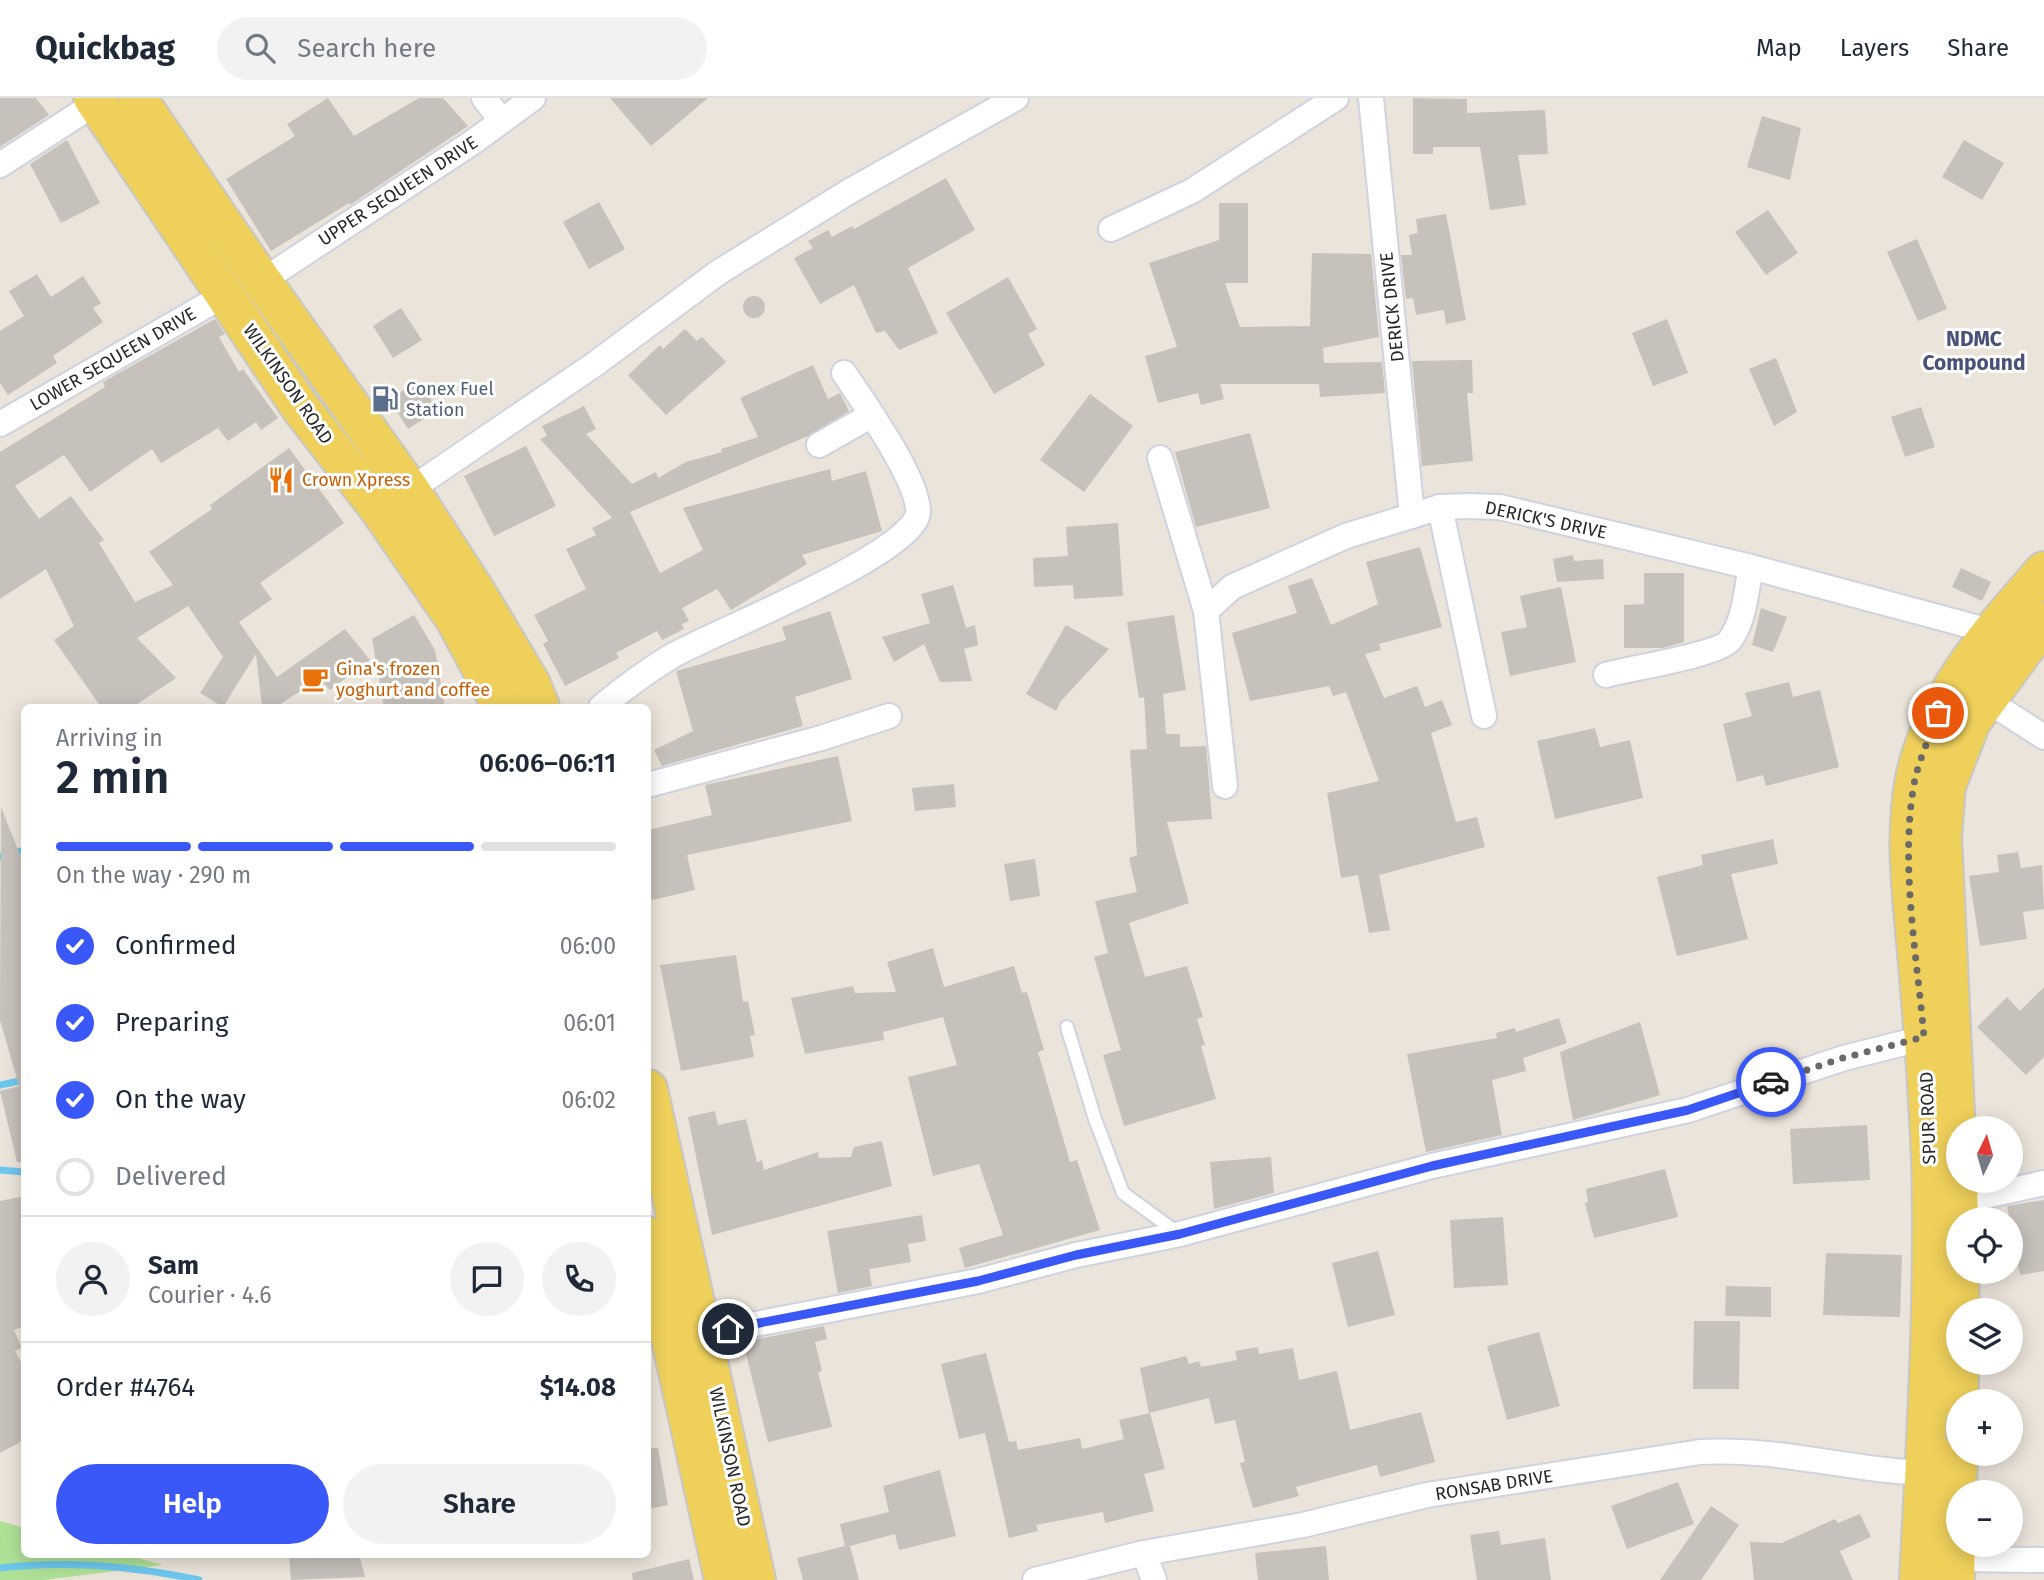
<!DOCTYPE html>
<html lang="en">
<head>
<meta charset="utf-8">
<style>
	:root { --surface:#fff; --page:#f2f2f3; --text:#1f2937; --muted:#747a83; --line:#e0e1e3; --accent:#3a58f8 }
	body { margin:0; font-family:"Fira Sans",sans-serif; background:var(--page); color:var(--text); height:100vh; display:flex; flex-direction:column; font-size:26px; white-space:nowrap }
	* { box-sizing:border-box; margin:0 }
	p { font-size:23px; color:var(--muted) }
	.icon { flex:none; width:38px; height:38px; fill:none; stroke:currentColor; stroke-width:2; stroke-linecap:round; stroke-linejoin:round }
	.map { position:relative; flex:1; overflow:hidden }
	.drawer { position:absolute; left:21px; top:606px; width:630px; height:854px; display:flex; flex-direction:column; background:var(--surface); border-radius:10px; box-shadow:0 4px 18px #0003 }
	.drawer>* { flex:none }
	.needle { width:46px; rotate:5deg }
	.buttons { position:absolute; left:1946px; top:1018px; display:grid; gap:14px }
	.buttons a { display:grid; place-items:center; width:77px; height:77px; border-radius:50%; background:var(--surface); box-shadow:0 4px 18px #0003; font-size:35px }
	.pin { position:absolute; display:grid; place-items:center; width:60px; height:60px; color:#fff; margin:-30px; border:4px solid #fff; border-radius:50%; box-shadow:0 2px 7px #0007 }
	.courier { position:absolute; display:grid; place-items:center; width:70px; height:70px; margin:-35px; border:5px solid #3a58f8; border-radius:50%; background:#fff; color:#222; box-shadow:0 2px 9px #0007 }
	.overview em { font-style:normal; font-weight:600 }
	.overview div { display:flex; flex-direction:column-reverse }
	.overview { display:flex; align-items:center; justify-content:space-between; height:119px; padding:0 35px }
	h1 { font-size:46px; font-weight:600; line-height:52px }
	.bar { display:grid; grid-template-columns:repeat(4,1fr); gap:10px 7px; align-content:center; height:84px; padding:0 35px }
	.bar i { height:9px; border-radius:5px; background:var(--line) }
	.bar .selected { background:var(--accent) }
	.bar p { grid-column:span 4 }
	.line { display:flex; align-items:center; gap:18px; padding:0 35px; border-top:2px solid var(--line) }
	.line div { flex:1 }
	.round { display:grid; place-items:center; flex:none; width:74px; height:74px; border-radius:37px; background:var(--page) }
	ol { padding:0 35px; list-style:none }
	li { display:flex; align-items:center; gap:21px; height:77px }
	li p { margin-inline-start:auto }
	li .icon { padding:7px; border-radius:50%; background:var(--accent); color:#fff; stroke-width:4 }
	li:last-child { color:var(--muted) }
	li i { width:38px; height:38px; border:4px solid var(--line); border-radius:50% }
	.primary-button { display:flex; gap:14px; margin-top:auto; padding:14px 35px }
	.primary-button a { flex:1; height:80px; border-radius:42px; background:var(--accent); color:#fff; font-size:28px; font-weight:600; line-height:80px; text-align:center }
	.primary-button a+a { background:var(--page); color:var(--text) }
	header { display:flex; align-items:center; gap:42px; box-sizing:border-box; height:98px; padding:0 35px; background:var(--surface); border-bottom:2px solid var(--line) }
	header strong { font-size:33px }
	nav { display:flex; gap:38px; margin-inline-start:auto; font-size:24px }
	.search { width:490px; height:63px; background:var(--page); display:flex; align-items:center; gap:18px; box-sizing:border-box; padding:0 24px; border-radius:38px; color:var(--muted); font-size:26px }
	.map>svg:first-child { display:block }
	.green { fill:#aee196 }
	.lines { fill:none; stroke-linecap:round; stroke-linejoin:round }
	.stream { stroke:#6dc7ed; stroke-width:7 }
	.building { fill:#c6c1ba }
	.lane-casing { stroke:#cfd2e1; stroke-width:16 }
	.street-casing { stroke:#cfd2e1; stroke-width:28 }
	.primary-casing { stroke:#c7c7c7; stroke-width:42 }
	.lane { stroke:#fff; stroke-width:12 }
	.street { stroke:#fff; stroke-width:24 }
	.primary { stroke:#efd05b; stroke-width:38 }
	.done { stroke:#6c6a66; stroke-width:7; stroke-dasharray:0 12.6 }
	.route { stroke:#3a58f8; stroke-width:9 }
	.labels { text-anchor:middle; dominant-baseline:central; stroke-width:6; stroke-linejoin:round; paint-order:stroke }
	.street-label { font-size:18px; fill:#282828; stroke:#fff }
	.service-label { font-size:18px; fill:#4e5e75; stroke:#fff; text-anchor:start }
	.food-label { font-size:18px; fill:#c56008; stroke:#fff; text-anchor:start }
	.quarter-label { font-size:21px; font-weight:bold; fill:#4a5178; stroke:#fff }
</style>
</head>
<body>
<header>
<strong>Quickbag</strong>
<div class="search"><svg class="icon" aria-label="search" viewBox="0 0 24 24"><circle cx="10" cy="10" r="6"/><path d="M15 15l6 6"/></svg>Search here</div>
<nav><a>Map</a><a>Layers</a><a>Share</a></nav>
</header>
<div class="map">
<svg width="2044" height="1482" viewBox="0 0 2044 1482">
	<rect width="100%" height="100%" fill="#ebe4da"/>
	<!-- green -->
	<path class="green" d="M0 1423 24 1430V1456H123L163 1467 44 1482H0Z"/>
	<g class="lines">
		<!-- stream -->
		<g class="stream">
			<path d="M0 759 24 752"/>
			<path d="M0 987 24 982"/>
			<path d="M0 1072 24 1074"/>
			<path d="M0 1470C66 1462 134 1468 199 1482"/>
		</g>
	</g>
	<!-- building -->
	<g class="building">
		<path d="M0 0H36L49 17 0 49Z"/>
		<path d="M328 0 354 38 419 0H443L468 28 350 107 349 105 271 153 226 81 295 38 287 26Z"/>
		<path d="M610 0H708L651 48Z"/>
		<path d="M1413 0 1467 1V15L1545 12 1548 56 1518 57 1526 107 1490 112 1480 49H1433V56H1413Z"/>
		<path d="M1762 18 1801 30 1790 82 1747 69Z"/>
		<path d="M67 42 100 105 61 125 30 66Z"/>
		<path d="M1964 42 2004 65 1982 102 1942 79Z"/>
		<path d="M946 80 975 132 908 170 938 235 899 252 885 233 876 235 854 187 820 206 794 160 813 150 808 143 828 132 832 139 852 128 854 131Z"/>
		<path d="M599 104 625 151 589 171 563 124Z"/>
		<path d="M1219 105H1248V185H1225L1240 229 1310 228 1312 155 1371 156 1379 239 1323 250 1324 265 1382 264 1385 295 1320 299 1319 286H1220L1224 301 1201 307 1198 295 1158 305 1145 258 1177 249 1149 165 1219 142Z"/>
		<path d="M1768 112 1798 155 1766 177 1735 134Z"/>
		<path d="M1446 116 1466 222 1446 226 1444 212 1416 217 1413 200 1406 201 1401 157H1412L1409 137 1418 135 1416 121Z"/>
		<path d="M1917 141 1947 211 1918 223 1887 154Z"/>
		<path d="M37 176 51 199 83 178 101 205 93 210 103 224 53 258 57 265 8 297 0 285V233L24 218 9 193Z"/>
		<path d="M1008 179 1037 231 1028 236 1045 267 994 296 946 215Z"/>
		<circle cx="754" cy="209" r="11"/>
		<path d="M401 210 422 242 393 260 373 228Z"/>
		<path d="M215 221 225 236 219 239 239 274 243 271 278 320 261 332 256 324 228 343 218 330 161 365 152 351 90 394 64 357 15 388 39 421 71 398 104 442 99 445 135 504 173 487 149 454 212 411 210 407 289 350 344 425 260 485 272 501 239 524 277 579 345 531 370 562 330 592 319 581 276 609H262L256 556 223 609 200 595 223 559 188 508 137 540 176 580 133 609H101L54 542 74 528 46 471 0 501V354L105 289 103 284Z"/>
		<path d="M1667 221 1688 275 1653 288 1632 235Z"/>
		<path d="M685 231 697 243 702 239 726 264 666 317 628 277 660 247 663 251Z"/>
		<path d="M1776 260 1797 314 1774 328 1749 271Z"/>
		<path d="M1472 262 1473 295H1467L1473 363 1422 368 1412 263Z"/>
		<path d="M813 267 828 301 840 295 849 313 808 338 630 414 660 475 703 452 683 410 830 371 832 383 866 373 882 433 802 457 807 466 731 512 717 491 682 510 689 523 682 526 684 531 662 542 657 533 616 555 619 560 565 588 543 546 548 543 534 517 586 491 566 451 596 437 592 430 612 420 540 341 547 338 542 328 584 308 596 331 586 336 632 386 656 374 658 380 686 364 722 354 721 351 758 339 740 300Z"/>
		<path d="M419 283 438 312 408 331 389 301Z"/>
		<path d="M1090 296 1133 328 1084 394 1040 362Z"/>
		<path d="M1921 309 1935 349 1905 359 1891 319Z"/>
		<path d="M1250 335 1270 410 1196 429 1175 354Z"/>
		<path d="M526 348 556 408 494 438 464 378Z"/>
		<path d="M1118 425 1123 498 1074 501 1073 487 1034 489 1033 460 1068 458 1066 429Z"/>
		<path d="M1420 449 1442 529 1379 546 1381 552 1365 556 1384 600 1417 588 1425 609 1442 602 1452 627 1431 635 1456 724 1477 719 1485 749 1379 777 1390 832 1369 835 1358 777 1341 780 1327 695 1379 683 1346 594 1333 598 1329 588 1250 603 1232 535 1297 515 1288 488 1312 480 1331 527 1378 506 1366 464Z"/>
		<path d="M1573 457 1574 463 1603 461 1604 481 1557 484 1553 461Z"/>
		<path d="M1961 470 1991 484 1982 503 1952 489Z"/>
		<path d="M1644 475H1684V544L1662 550H1624V507L1644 506Z"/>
		<path d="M953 487 966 530 975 527 978 547 964 551 972 583 940 584 924 546 894 564 882 539 930 525 921 496Z"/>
		<path d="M1561 489 1576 564 1510 578 1501 534 1527 529 1520 498Z"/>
		<path d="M1761 510 1787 519 1773 554 1752 547Z"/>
		<path d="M830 513 852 581 795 599 803 628 662 668 654 652 693 633 676 573 786 542 782 529Z"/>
		<path d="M414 517 435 552 445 609H384L372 541Z"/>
		<path d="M1174 517 1186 592 1163 596 1166 636H1180V649L1206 648 1212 721 1167 724 1189 805 1129 825 1145 879 1187 868 1203 919 1197 921 1205 947 1201 948 1216 1001 1124 1028 1103 957 1121 952 1094 859 1108 855 1095 803 1137 794 1129 760 1137 757 1130 652 1147 651 1144 599 1139 600 1127 524Z"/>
		<path d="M1066 527 1109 551 1061 603 1056 613 1026 596Z"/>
		<path d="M1789 584 1793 599 1820 592 1839 669 1766 688 1763 677 1737 684 1723 626 1752 618 1745 595Z"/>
		<path d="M1595 630 1600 649 1630 642 1643 700 1555 721 1537 643Z"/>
		<path d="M838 658 852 723 687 757 695 792 648 803V732L712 717 705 687Z"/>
		<path d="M954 686 956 709 915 713 912 690Z"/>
		<path d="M1 709 24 767V987L19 988 0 922Z"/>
		<path d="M1773 741 1778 766 1731 776 1748 841 1677 858 1657 779 1703 767 1701 757Z"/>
		<path d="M2018 754 2021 770 2042 767 2044 811 2023 814 2027 841 1980 848 1969 778 1999 774 1997 757Z"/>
		<path d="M1035 761 1040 798 1010 803 1004 766Z"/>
		<path d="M933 850 944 889 1014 868 1022 895 1027 894 1044 952 1038 954 1070 1064 1077 1062 1100 1132 965 1170 959 1150 1003 1137 979 1066 933 1078 908 979 957 967 943 919 883 934 884 942 805 956 791 900 853 888 855 895 896 894 887 864Z"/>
		<path d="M736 857 743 904 748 903 755 937 750 938 754 959 681 973 660 867Z"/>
		<path d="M2044 889V959L2026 977 1977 929 2007 899 2020 913Z"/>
		<path d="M1559 920 1567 945 1523 960 1526 973 1492 982 1502 1037 1426 1054 1407 956 1497 940 1496 935 1515 930 1516 934Z"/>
		<path d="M1640 924 1660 997 1573 1022 1560 954Z"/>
		<path d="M24 987V1064H17L0 993Z"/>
		<path d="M715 1013 718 1027 746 1021 757 1064 762 1062 764 1072 818 1054 819 1060 851 1059 854 1049 882 1043 892 1088 712 1137 688 1019Z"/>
		<path d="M1867 1027 1870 1082 1793 1086 1790 1031Z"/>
		<path d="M1271 1059 1274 1095 1214 1111 1210 1064Z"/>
		<path d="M1665 1071 1678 1119 1594 1140 1585 1105 1588 1104 1586 1091Z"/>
		<path d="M24 1098V1228L14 1232 22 1250 15 1253 24 1270V1342L0 1355V1103Z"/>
		<path d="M2044 1102V1173L2020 1177 2007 1108Z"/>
		<path d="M922 1117 926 1143 908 1146 911 1164 869 1171 872 1188 838 1195 827 1133Z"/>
		<path d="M1503 1119 1508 1187 1454 1190 1450 1122Z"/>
		<path d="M1378 1153 1395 1217 1348 1229 1332 1165Z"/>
		<path d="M1826 1155 1902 1157 1900 1219 1823 1217Z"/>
		<path d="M1726 1188 1771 1189V1219L1725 1218Z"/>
		<path d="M1694 1223H1740L1739 1291H1693Z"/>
		<path d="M824 1228 827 1241 815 1244 822 1273 818 1274 832 1329 768 1344 743 1244Z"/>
		<path d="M1539 1234 1560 1308 1507 1322 1487 1248Z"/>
		<path d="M1258 1249 1259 1256 1293 1250 1299 1282 1337 1273 1350 1332 1421 1314 1435 1364 1380 1379 1377 1367 1296 1389 1299 1398 1253 1410 1240 1365 1245 1364 1235 1322 1215 1326 1209 1300 1149 1315 1140 1270 1186 1258 1189 1266 1199 1263 1201 1269 1237 1262 1235 1253Z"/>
		<path d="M986 1255 1009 1344 1016 1343 1018 1352 1080 1340 1082 1351 1124 1341 1119 1322 1150 1315 1165 1371 1144 1376 1154 1413 1105 1425 1103 1414 1036 1427 1038 1433 1009 1440 985 1335 959 1341 941 1266Z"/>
		<path d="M648 1350H658L668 1407 648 1411Z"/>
		<path d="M940 1372 956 1438 899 1452 895 1436 850 1448 859 1482H803L797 1460 845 1448 840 1426 889 1414 883 1388Z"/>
		<path d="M1678 1384 1694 1426 1627 1451 1611 1408Z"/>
		<path d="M1711 1408 1739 1427 1701 1482H1660Z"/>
		<path d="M1860 1416 1871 1439 1840 1453 1853 1482H1754L1750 1444 1782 1445 1835 1421 1838 1425Z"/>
		<path d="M1499 1433 1501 1447 1545 1440 1551 1482H1477L1470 1437Z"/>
		<path d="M1326 1448 1329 1482H1258L1255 1455Z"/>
		<path d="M289 1456H359L365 1479 291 1482Z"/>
		<path d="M689 1461 694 1482H633L632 1475Z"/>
	</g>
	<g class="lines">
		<!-- lane casing -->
		<g class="lane-casing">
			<path id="lane" d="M1067 929 1095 1021 1123 1095 1179 1136"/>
		</g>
		<!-- street casing -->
		<g class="street-casing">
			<g id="street">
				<path d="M484 0 502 23"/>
				<path d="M1371 0 1412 418"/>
				<path d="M0 67 96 5"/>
				<path d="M1111 131 1192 93 1336 0"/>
				<path d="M262 183 473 44 533 0"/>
				<path d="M0 326 226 196"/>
				<path d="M819 347 872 317"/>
				<path d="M1160 360 1206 513"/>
				<path d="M410 392 595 266 719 174 850 93 1016 0"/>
				<path d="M1440 409 1484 618"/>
				<path d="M1606 577C1630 570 1719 557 1730 542 1745 521 1746 493 1751 469"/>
				<path d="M1977 596 2044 639"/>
				<path d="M601 609C623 591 646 574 670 559 711 535 916 455 918 414 919 382 863 303 844 275"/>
				<path d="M648 687 821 640 889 618"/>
				<path d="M1225 688 1206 513 1232 489 1346 438 1440 409 1469 408 1500 409 1751 469 1990 533"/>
				<path d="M1958 1104 2044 1085"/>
				<path d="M704 1236 978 1183 1076 1157 1180 1136 1432 1068 1688 1012 1844 960 1936 937"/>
				<path d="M1144 1455 1154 1482"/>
				<path d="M1956 1461 2044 1462"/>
				<path d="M1035 1482 1144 1455 1303 1427 1427 1397 1700 1354C1779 1349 1858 1375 1936 1375"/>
			</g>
		</g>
		<!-- primary casing -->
		<g class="primary-casing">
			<g id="primary">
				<path d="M93 0 300 309 380 412 455 521 502 609"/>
				<path d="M137 0 262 183 410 392 476 494 531 586 540 609"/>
				<path d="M648 991 756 1482"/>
				<path d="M1958 1079 1942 738 1946 688 1971 624 2044 524"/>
				<path d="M1958 1083 1959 1122"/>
				<path d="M648 1138 724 1482"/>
				<path d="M1959 1174 1960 1213"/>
				<path d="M1959 1304V1265"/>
				<path d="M1919 1482C1926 1342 1935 1200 1931 1060 1928 992 1923 923 1917 855 1912 798 1904 738 1915 681 1931 600 1991 533 2044 473"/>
				<path d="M1955 1482 1958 1356"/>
			</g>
		</g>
		<!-- lane -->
		<use href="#lane" class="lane"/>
		<!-- street -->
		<use href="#street" class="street"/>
		<!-- primary -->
		<use href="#primary" class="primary"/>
	</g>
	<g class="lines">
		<!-- done -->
		<path class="done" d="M1771 984 1843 960 1924 939C1917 858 1899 761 1915 681 1920 659 1931 636 1938 615"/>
		<!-- route -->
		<path class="route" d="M728 1231 978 1183 1076 1157 1180 1136 1432 1068 1688 1012 1771 984"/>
	</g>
	<!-- icons -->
	<defs>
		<g id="fuel-bare" transform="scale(2.1)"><path d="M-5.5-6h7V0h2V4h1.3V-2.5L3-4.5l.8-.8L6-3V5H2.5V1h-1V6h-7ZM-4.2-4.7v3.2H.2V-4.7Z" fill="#5c6f8a" stroke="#fff" stroke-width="2.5" paint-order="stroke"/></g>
		<g id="restaurant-bare" transform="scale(2.1)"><path d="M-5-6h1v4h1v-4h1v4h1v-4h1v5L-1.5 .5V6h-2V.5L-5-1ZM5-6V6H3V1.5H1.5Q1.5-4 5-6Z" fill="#e8710a" stroke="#fff" stroke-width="2.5" paint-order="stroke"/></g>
		<g id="cafe-bare" transform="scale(2.1)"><path d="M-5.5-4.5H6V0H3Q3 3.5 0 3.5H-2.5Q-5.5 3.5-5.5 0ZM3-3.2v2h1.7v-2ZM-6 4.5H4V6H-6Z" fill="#e8710a" stroke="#fff" stroke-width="2.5" paint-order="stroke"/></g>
	</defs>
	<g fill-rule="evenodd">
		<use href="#fuel-bare" x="385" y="301"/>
		<use href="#restaurant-bare" x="281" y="382"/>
		<use href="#cafe-bare" x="315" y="581"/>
	</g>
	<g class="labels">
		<!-- street labels -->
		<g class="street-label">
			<text transform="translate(398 93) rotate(-33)">UPPER SEQUEEN DRIVE</text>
			<text transform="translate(1392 209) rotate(-96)">DERICK DRIVE</text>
			<text transform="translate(113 261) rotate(-30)">LOWER SEQUEEN DRIVE</text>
			<text transform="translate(288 286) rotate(55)">WILKINSON ROAD</text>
			<text transform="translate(1546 422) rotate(12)">DERICK'S DRIVE</text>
			<text transform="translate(1928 1020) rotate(-92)">SPUR ROAD</text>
			<text transform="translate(730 1359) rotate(78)">WILKINSON ROAD</text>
			<text transform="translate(1494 1387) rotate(-9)">RONSAB DRIVE</text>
		</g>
		<!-- service labels -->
		<g class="service-label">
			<text x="406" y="291">Conex Fuel<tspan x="406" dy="21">Station</tspan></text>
		</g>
		<!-- food labels -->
		<g class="food-label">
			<text x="302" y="382">Crown Xpress</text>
			<text x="336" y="571">Gina's frozen<tspan x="336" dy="21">yoghurt and coffee</tspan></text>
		</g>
		<!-- quarter labels -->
		<g class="quarter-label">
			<text x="1974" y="241">NDMC<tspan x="1974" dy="24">Compound</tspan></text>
		</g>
	</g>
</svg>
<div class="buttons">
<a><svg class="needle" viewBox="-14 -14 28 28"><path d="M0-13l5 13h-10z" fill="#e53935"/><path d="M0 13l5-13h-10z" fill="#747a83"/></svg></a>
<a><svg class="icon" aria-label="locate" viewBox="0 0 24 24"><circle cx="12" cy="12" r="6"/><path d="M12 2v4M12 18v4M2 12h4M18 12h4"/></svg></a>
<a><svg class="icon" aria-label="layers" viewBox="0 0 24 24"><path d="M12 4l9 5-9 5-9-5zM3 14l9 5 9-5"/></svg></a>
<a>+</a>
<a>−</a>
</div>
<div class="pin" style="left:1938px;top:615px;background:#ea580c"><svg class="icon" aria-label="bag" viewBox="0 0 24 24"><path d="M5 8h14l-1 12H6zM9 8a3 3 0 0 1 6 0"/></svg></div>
<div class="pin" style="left:728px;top:1231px;background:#1f2937"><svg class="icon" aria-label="home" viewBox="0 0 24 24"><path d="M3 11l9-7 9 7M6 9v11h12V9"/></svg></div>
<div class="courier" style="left:1771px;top:984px"><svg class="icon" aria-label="car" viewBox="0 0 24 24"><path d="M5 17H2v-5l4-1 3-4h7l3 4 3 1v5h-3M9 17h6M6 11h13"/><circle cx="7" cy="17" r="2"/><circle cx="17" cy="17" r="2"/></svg></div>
<section class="drawer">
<div class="overview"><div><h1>2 min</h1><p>Arriving in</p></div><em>06:06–06:11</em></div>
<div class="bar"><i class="selected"></i><i class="selected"></i><i class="selected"></i><i></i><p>On the way · 290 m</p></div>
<ol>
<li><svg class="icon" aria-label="check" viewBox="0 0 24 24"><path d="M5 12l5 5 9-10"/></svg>Confirmed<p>06:00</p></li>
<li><svg class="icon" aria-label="check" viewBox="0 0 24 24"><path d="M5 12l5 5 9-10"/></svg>Preparing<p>06:01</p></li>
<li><svg class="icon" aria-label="check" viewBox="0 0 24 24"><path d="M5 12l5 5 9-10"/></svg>On the way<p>06:02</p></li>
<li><i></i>Delivered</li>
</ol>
<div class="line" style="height:126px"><a class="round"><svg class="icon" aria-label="person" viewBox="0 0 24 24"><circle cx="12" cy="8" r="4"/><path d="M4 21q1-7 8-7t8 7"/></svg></a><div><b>Sam</b><p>Courier · 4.6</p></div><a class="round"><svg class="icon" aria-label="chat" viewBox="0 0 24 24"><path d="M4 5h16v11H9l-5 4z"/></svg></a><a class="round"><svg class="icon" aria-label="phone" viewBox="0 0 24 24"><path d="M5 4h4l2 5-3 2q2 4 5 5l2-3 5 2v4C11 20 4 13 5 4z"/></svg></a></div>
<div class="line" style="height:91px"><div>Order #4764</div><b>$14.08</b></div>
<div class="primary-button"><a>Help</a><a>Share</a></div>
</section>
</div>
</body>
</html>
